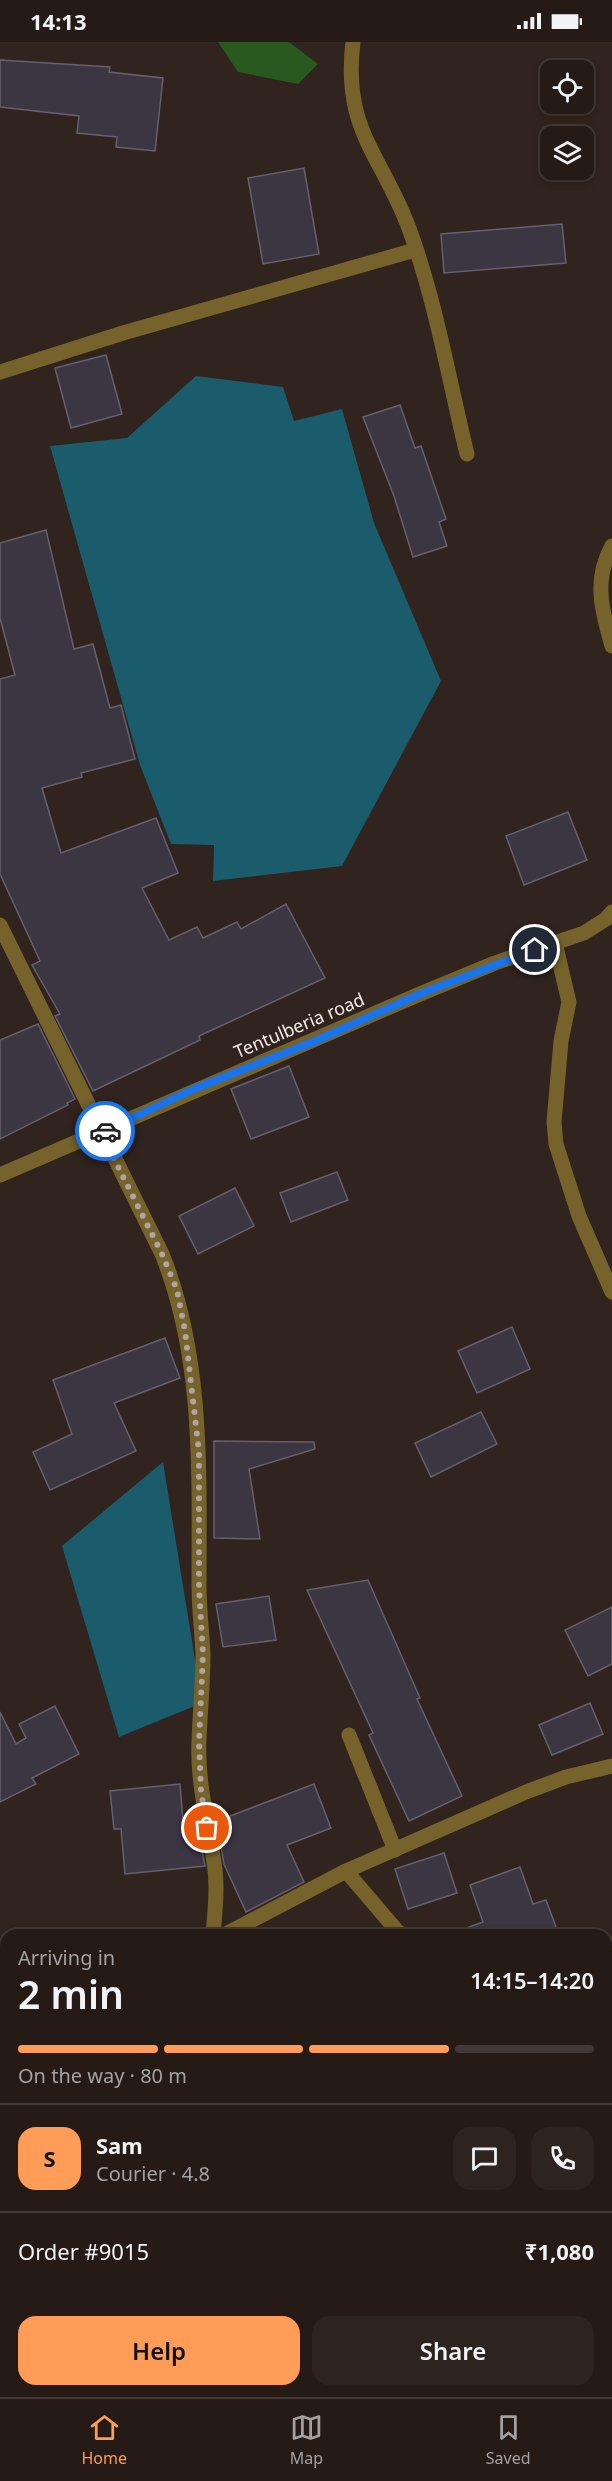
<!DOCTYPE html>
<html lang="en">
<head>
<meta charset="utf-8">
<style>
	:root { --surface:#251a16; --page:#2d231f; --text:#f1f3f6; --muted:#a3a1a1; --line:#423835; --accent:#fe9c58 }
	body { margin:0; font-family:"Noto Sans",sans-serif; background:var(--page); color:var(--text); height:100vh; display:flex; flex-direction:column; font-size:22px; white-space:nowrap }
	* { box-sizing:border-box; margin:0 }
	p { font-size:20px; color:var(--muted) }
	.icon { flex:none; width:33px; height:33px; fill:none; stroke:currentColor; stroke-width:2; stroke-linecap:round; stroke-linejoin:round }
	.map { position:relative; flex:1; overflow:hidden }
	.side { position:absolute; left:0px; top:1887px; width:612px; height:468px; display:flex; flex-direction:column; background:var(--surface); border-radius:18px 18px 0 0; box-shadow:0 3px 9px #0003,0 0 0 2px var(--line) }
	.side>* { flex:none }
	.tools { position:absolute; left:540px; top:18px; display:grid; gap:12px }
	.tools a { display:grid; place-items:center; width:54px; height:54px; border-radius:12px; background:var(--surface); box-shadow:0 3px 9px #0003,0 0 0 2px var(--line); font-size:30px }
	.pin { position:absolute; display:grid; place-items:center; width:51px; height:51px; color:#fff; margin:-26px; border:3px solid #fff; border-radius:50%; box-shadow:0 2px 6px #0007 }
	.courier { position:absolute; display:grid; place-items:center; width:60px; height:60px; margin:-30px; border:4px solid #1a73e8; border-radius:50%; background:#fff; color:#222; box-shadow:0 2px 8px #0007 }
	.head em { font-style:normal; font-weight:600 }
	.head div { display:flex; flex-direction:column-reverse }
	.head { display:flex; align-items:center; justify-content:space-between; height:102px; padding:0 18px }
	h1 { font-size:39px; font-weight:600; line-height:45px }
	.bar { display:grid; grid-template-columns:repeat(4,1fr); gap:9px 6px; align-content:center; height:72px; padding:0 18px }
	.bar i { height:8px; border-radius:4px; background:var(--line) }
	.bar .selected { background:var(--accent) }
	.bar p { grid-column:span 4 }
	.line { display:flex; align-items:center; gap:15px; padding:0 18px; border-top:2px solid var(--line) }
	.line div { flex:1 }
	.round { display:grid; place-items:center; flex:none; width:63px; height:63px; border-radius:18px; background:var(--page) }
	.action { display:flex; gap:12px; margin-top:auto; padding:12px 18px }
	.action a { flex:1; height:69px; border-radius:18px; background:var(--accent); color:#111; font-size:24px; font-weight:600; line-height:69px; text-align:center }
	.action a+a { background:var(--page); color:var(--text) }
	.status { display:flex; justify-content:space-between; align-items:center; height:42px; padding:0 30px; background:var(--surface); direction:ltr }
	.status svg { height:16px; fill:currentColor }
	.dock { display:flex; justify-content:space-around; align-items:center; height:84px; border-top:2px solid var(--line); background:var(--surface); font-size:16px; color:var(--muted) }
	.dock a { display:grid; justify-items:center; gap:3px }
	.dock .selected { color:var(--accent) }
	.map>svg:first-child { display:block }
	.green { fill:#28591f }
	.water { fill:#1a5c6c }
	.building { fill:#3c3643; stroke:#66606e; stroke-width:1.5 }
	.lines { fill:none; stroke-linecap:round; stroke-linejoin:round }
	.street { stroke:#76632b; stroke-width:15 }
	.done { stroke:#afa49f; stroke-width:6; stroke-dasharray:0 10.8 }
	.route { stroke:#1a73e8; stroke-width:8 }
	.labels { text-anchor:middle; dominant-baseline:central; stroke-width:4.5; stroke-linejoin:round; paint-order:stroke }
	.street-label { font-size:18px; fill:#f3e9e5; stroke:#31231d }
</style>
</head>
<body>
<div class="status"><b>14:13</b><svg viewBox="0 0 49 12"><path d="M0 12V9h3v3zM5 12V6h3v6zM10 12V3h3v9zM15 12V0h3v12zM26 1h20v11H26zM47 4h2v5h-2z"/></svg></div>
<div class="map">
<svg width="612" height="2355" viewBox="0 0 612 2355">
	<rect width="100%" height="100%" fill="#31231d"/>
	<!-- green -->
	<path class="green" d="M218 0H289L318 22 298 42 238 30Z"/>
	<!-- water -->
	<g class="water">
		<path d="M196 334 283 345 294 379 342 367 374 481 441 639 342 824 213 839 214 803 171 802 140 723 50 404 127 396Z"/>
		<path d="M163 1420 202 1661 119 1695 62 1504Z"/>
	</g>
	<!-- building -->
	<g class="building">
		<path d="M0 18 110 25 109 30 163 36 155 109 116 105 117 95 77 91 79 74 0 65Z"/>
		<path d="M304 126 319 212 263 222 248 136Z"/>
		<path d="M562 182 566 221 444 231 441 192Z"/>
		<path d="M106 313 122 372 71 386 55 326Z"/>
		<path d="M400 363 415 406 421 404 446 477 439 480 447 504 413 515 394 454 363 375Z"/>
		<path d="M46 488 74 607 93 602 110 666 121 663 135 717 81 731 82 735 42 746 61 811 156 776 178 831 142 846 169 898 197 885 203 896 237 880 241 887 286 862 325 936 199 994 200 998 93 1049 55 974 60 972 32 923 40 919 0 832V637L15 633 0 576V501Z"/>
		<path d="M568 770 587 818 524 843 506 794Z"/>
		<path d="M38 982 75 1057 67 1061 68 1063 0 1097V998Z"/>
		<path d="M289 1024 309 1075 251 1097 231 1047Z"/>
		<path d="M337 1130 348 1158 291 1180 280 1151Z"/>
		<path d="M235 1146 254 1184 198 1212 179 1174Z"/>
		<path d="M512 1285 530 1327 477 1351 458 1309Z"/>
		<path d="M165 1296 180 1336 114 1361 136 1409 50 1448 33 1410 72 1392 53 1338Z"/>
		<path d="M481 1370 497 1402 431 1435 415 1401Z"/>
		<path d="M214 1399 314 1400 315 1407 249 1427 260 1497 214 1496Z"/>
		<path d="M368 1538 420 1656 417 1657 462 1754 409 1779 369 1693 373 1691 307 1548Z"/>
		<path d="M269 1554 276 1598 223 1605 216 1562Z"/>
		<path d="M612 1565V1622L588 1634 565 1588Z"/>
		<path d="M590 1661 603 1692 552 1713 539 1683Z"/>
		<path d="M55 1664 79 1712 32 1736 36 1742 0 1760V1670L16 1702 26 1696 19 1682Z"/>
		<path d="M180 1742 184 1792 198 1786 205 1824 125 1832 121 1787H114L110 1749Z"/>
		<path d="M314 1742 331 1786 287 1803 304 1840 246 1870 224 1822 217 1779Z"/>
		<path d="M444 1811 457 1851 408 1867 395 1827Z"/>
		<path d="M520 1825 533 1862 546 1858 556 1885 542 1889 544 1893H459L458 1889 483 1880 470 1843Z"/>
	</g>
	<g class="lines">
		<!-- street -->
		<g class="street">
			<path d="M353 0C342 89 383 114 410 189 436 261 449 338 467 412"/>
			<path d="M0 330 123 291 415 208"/>
			<path d="M612 504C593 538 602 569 612 604"/>
			<path d="M0 883 162 1212C204 1316 199 1433 199 1544 199 1567 202 1590 203 1612 203 1641 200 1670 199 1699 197 1740 208 1780 214 1820 218 1844 215 1869 213 1893"/>
			<path d="M555 901 569 960 561 999 554 1080 556 1102 579 1174 612 1250"/>
			<path d="M0 1133 420 952 495 921 584 891 606 877 612 870"/>
			<path d="M349 1693 395 1808"/>
			<path d="M346 1829 398 1890 403 1893"/>
			<path d="M224 1893 346 1829 526 1750 566 1735 612 1724"/>
			<path d="M0 2081 6 2077"/>
			<path d="M606 2218 612 2217"/>
			<path d="M0 2233 6 2247"/>
			<path d="M37 2349 39 2355"/>
			<path d="M222 2355 239 2349"/>
		</g>
	</g>
	<g class="lines">
		<!-- done -->
		<path class="done" d="M105 1089 101 1091 162 1212 177 1248 185 1289 199 1410V1546L203 1612 199 1700 201 1749 207 1786"/>
		<!-- route -->
		<path class="route" d="M105 1089 194 1047 313 1000 420 952 535 908"/>
	</g>
	<g class="labels">
		<!-- street labels -->
		<g class="street-label">
			<text transform="translate(299 983) rotate(-23)">Tentulberia road</text>
		</g>
	</g>
</svg>
<div class="tools">
<a><svg class="icon" aria-label="locate" viewBox="0 0 24 24"><circle cx="12" cy="12" r="6"/><path d="M12 2v4M12 18v4M2 12h4M18 12h4"/></svg></a>
<a><svg class="icon" aria-label="layers" viewBox="0 0 24 24"><path d="M12 4l9 5-9 5-9-5zM3 14l9 5 9-5"/></svg></a>
</div>
<div class="pin" style="left:207px;top:1786px;background:#ea580c"><svg class="icon" aria-label="bag" viewBox="0 0 24 24"><path d="M5 8h14l-1 12H6zM9 8a3 3 0 0 1 6 0"/></svg></div>
<div class="pin" style="left:535px;top:908px;background:#1f2937"><svg class="icon" aria-label="home" viewBox="0 0 24 24"><path d="M3 11l9-7 9 7M6 9v11h12V9"/></svg></div>
<div class="courier" style="left:105px;top:1089px"><svg class="icon" aria-label="car" viewBox="0 0 24 24"><path d="M5 17H2v-5l4-1 3-4h7l3 4 3 1v5h-3M9 17h6M6 11h13"/><circle cx="7" cy="17" r="2"/><circle cx="17" cy="17" r="2"/></svg></div>
<section class="side">
<div class="head"><div><h1>2 min</h1><p>Arriving in</p></div><em>14:15–14:20</em></div>
<div class="bar"><i class="selected"></i><i class="selected"></i><i class="selected"></i><i></i><p>On the way · 80 m</p></div>
<div class="line" style="height:108px"><b class="round" style="background:var(--accent);color:#111">S</b><div><b>Sam</b><p>Courier · 4.8</p></div><a class="round"><svg class="icon" aria-label="chat" viewBox="0 0 24 24"><path d="M4 5h16v11H9l-5 4z"/></svg></a><a class="round"><svg class="icon" aria-label="phone" viewBox="0 0 24 24"><path d="M5 4h4l2 5-3 2q2 4 5 5l2-3 5 2v4C11 20 4 13 5 4z"/></svg></a></div>
<div class="line" style="height:78px"><div>Order #9015</div><b>₹1,080</b></div>
<div class="action"><a>Help</a><a>Share</a></div>
</section>
</div>
<nav class="dock">
<a class="selected"><svg class="icon" aria-label="home" viewBox="0 0 24 24"><path d="M3 11l9-7 9 7M6 9v11h12V9"/></svg>Home</a>
<a><svg class="icon" aria-label="map" viewBox="0 0 24 24"><path d="M3 6l6-2 6 2 6-2v14l-6 2-6-2-6 2zM9 4v14M15 6v14"/></svg>Map</a>
<a><svg class="icon" aria-label="saved" viewBox="0 0 24 24"><path d="M7 4h10v16l-5-4-5 4z"/></svg>Saved</a>
</nav>
</body>
</html>
